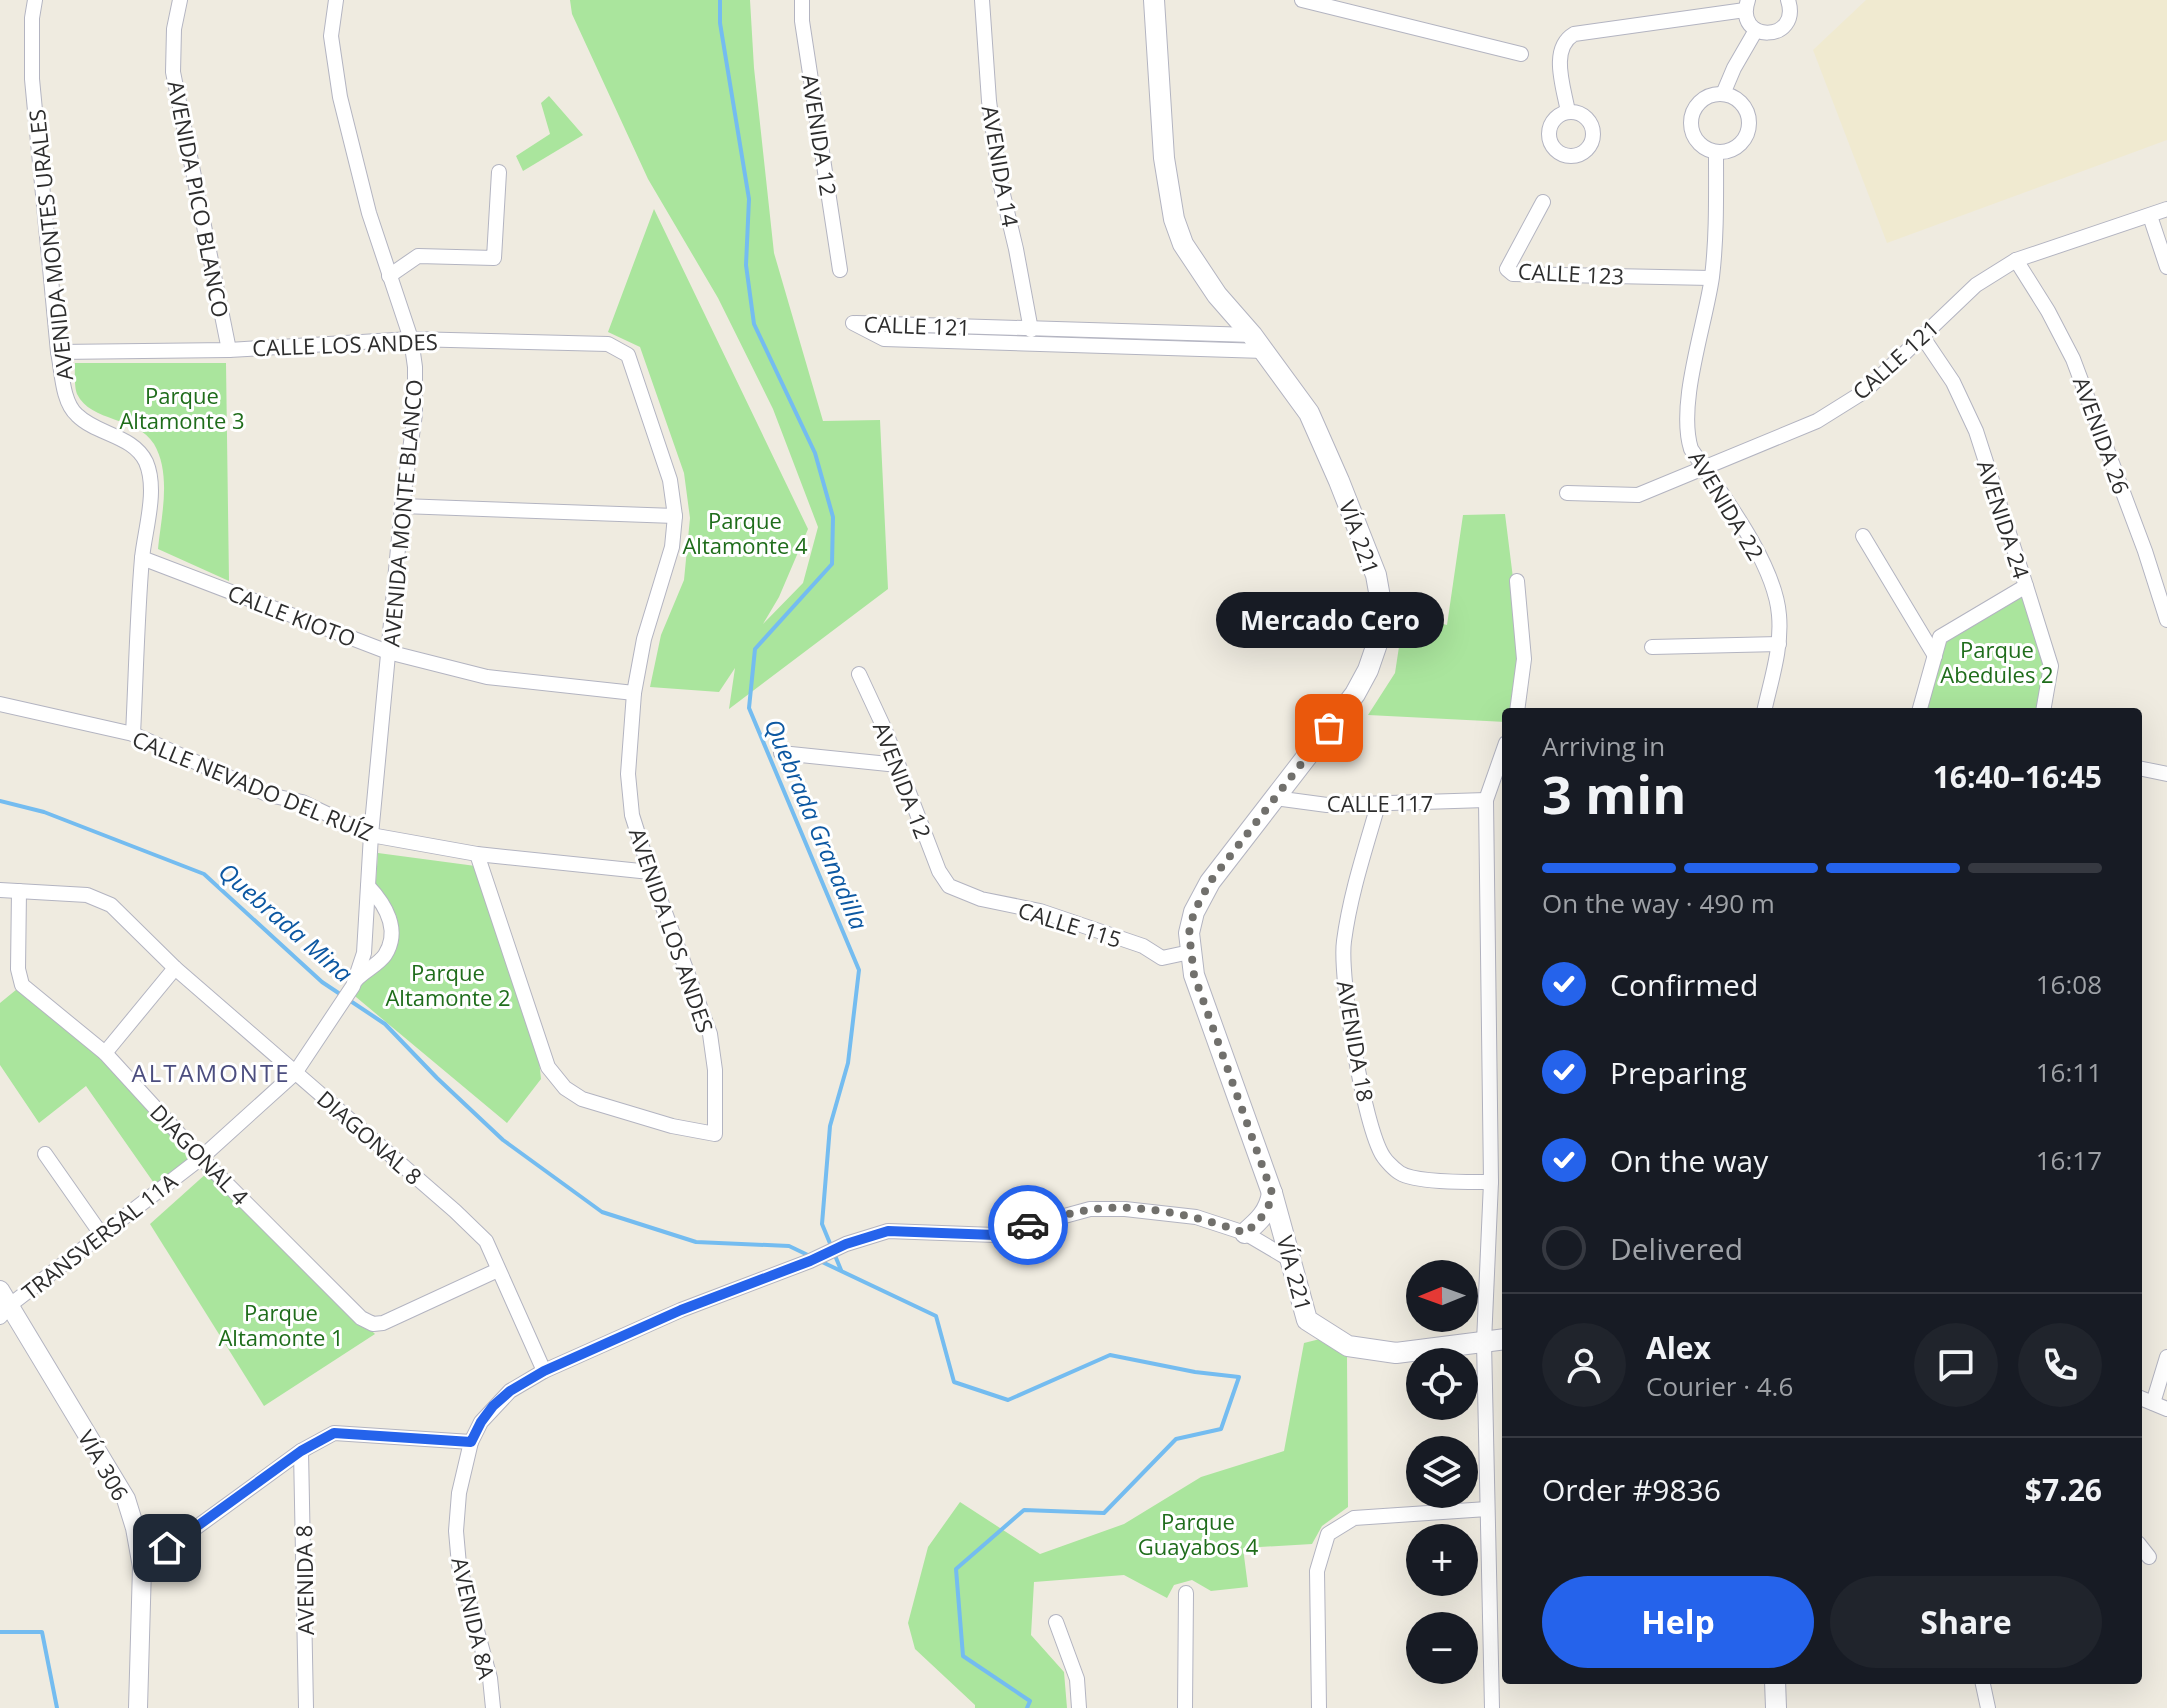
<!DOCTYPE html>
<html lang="en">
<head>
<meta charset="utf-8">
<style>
	:root { --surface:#171b24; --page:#20242c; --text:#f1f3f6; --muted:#9ea1a6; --line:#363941; --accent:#2563eb }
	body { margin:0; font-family:"Open Sans",sans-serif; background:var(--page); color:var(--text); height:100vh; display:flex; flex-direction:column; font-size:30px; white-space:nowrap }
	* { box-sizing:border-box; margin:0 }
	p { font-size:26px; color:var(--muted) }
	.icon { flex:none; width:44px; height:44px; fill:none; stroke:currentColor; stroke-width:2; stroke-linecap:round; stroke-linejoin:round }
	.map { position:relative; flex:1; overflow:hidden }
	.sheet { position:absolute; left:1502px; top:708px; width:640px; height:976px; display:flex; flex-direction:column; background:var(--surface); border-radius:8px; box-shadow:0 8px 32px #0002 }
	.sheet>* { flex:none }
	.needle { width:52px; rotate:269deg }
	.buttons { position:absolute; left:1406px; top:1260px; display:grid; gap:16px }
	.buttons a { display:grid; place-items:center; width:72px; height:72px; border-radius:50%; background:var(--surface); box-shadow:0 8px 32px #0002; font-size:40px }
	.pin { position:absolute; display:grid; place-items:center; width:68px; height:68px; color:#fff; margin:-34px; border-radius:16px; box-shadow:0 4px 12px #0006 }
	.courier { position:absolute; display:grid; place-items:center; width:80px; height:80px; margin:-40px; border:6px solid #2563eb; border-radius:50%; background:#fff; color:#222; box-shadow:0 2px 10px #0007 }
	.bubble { position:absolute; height:56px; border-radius:28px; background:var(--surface); box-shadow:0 8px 32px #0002; font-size:26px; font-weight:700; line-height:56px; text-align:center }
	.headline em { font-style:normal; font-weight:700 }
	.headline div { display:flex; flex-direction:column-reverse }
	.headline { display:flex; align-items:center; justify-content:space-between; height:136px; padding:0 40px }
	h1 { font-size:52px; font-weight:700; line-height:60px }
	.bar { display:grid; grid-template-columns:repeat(4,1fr); gap:12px 8px; align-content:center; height:96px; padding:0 40px }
	.bar i { height:10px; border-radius:6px; background:var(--line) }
	.bar .on { background:var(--accent) }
	.bar p { grid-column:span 4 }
	.line { display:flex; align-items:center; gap:20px; padding:0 40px; border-top:2px solid var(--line) }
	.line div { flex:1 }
	.round { display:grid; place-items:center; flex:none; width:84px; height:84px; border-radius:42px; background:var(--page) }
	ol { padding:0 40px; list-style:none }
	li { display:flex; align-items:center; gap:24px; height:88px }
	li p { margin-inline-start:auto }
	li .icon { padding:8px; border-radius:50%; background:var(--accent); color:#fff; stroke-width:4 }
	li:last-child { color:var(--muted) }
	li i { width:44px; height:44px; border:4px solid var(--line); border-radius:50% }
	.button { display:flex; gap:16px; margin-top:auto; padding:16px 40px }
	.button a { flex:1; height:92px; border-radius:48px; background:var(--accent); color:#fff; font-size:32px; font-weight:700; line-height:92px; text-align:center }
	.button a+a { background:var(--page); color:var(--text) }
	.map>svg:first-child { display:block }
	.education { fill:#f0ead0 }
	.green { fill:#aae59d }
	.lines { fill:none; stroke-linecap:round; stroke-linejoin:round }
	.stream { stroke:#74bcf0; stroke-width:4 }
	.minor-casing { stroke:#b3b4c1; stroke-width:16 }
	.tertiary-casing { stroke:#b3b4c1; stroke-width:20 }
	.secondary-casing { stroke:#b3b4c1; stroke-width:22 }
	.minor { stroke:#fff; stroke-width:14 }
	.tertiary { stroke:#fff; stroke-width:18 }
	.secondary { stroke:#fff; stroke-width:20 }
	.done { stroke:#71706c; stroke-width:8; stroke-dasharray:0 14.4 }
	.route { stroke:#2563eb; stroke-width:10 }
	.labels { text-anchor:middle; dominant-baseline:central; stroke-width:6; stroke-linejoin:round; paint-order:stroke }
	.street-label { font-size:22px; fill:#2d2d2d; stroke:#fff }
	.park-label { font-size:22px; fill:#1f6d1b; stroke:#fff }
	.water-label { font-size:24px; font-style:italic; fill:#0d58a2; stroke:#fff }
	.neighbourhood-label { font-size:24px; letter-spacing:2px; fill:#4c4e7f; stroke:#fff }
</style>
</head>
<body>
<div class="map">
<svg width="2167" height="1708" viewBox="0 0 2167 1708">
	<rect width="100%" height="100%" fill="#efebe0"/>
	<!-- education -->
	<path class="education" d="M1866 0H2167V140L1887 243 1813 50Z"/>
	<!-- green -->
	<g class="green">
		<path d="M570 0H750L754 68 774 253 823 421 880 420 888 589 729 709 735 668 719 692 650 687 661 635 684 580 690 518 684 473 640 347 608 332 654 209 808 529 779 597 763 624 803 583 818 527 773 409 718 298 648 179 572 14Z"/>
		<path d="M549 96 583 135 523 171 516 156 550 134 541 103Z"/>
		<path d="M75 363H226L229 581 158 549C161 517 172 475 154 444 137 416 91 423 77 394 74 386 75 371 75 363Z"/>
		<path d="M1505 514 1520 634 1513 712H1506V722L1368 715 1395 673 1404 614 1447 625 1463 515Z"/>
		<path d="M2026 586 2051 666 2041 712H1919L1940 637Z"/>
		<path d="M378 853 483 867 536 1030 541 1079 507 1123 350 992 385 956 390 936 375 894Z"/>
		<path d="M22 985 98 1052 192 1161 156 1186 86 1086 39 1123 0 1065V1003Z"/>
		<path d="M208 1172 375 1334 264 1406 150 1224Z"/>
		<path d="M1324 1338 1347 1357 1348 1507 1322 1526 1312 1544 1243 1548 1248 1587 1211 1591 1192 1580 1174 1585 1167 1598 1124 1575 1034 1582 1031 1635 1064 1672 1067 1708H975V1705L915 1649 908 1623 928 1547 960 1502 1040 1554 1124 1524 1201 1477 1284 1451 1304 1343Z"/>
	</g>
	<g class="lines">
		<!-- stream -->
		<g class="stream">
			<path d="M720 0V23L749 199 746 265 754 324 815 453 833 517 832 564 755 649 749 708 859 970 848 1063 830 1126 822 1224 841 1270"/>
			<path d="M0 801 44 812 204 874 322 982 385 1024 437 1078 503 1140 602 1212 696 1242 789 1246 812 1257"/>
			<path d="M820 1261 936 1316 954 1382 1008 1400 1110 1355 1195 1372 1239 1377 1221 1429 1176 1439 1104 1513 1024 1510 956 1569 963 1656 1030 1701 1027 1708"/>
			<path d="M0 1632H42L57 1708"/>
		</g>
		<!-- minor casing -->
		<g class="minor-casing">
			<g id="minor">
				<path d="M35 0 32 18V79L58 352C62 371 62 402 77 415 97 435 133 435 146 462 158 490 145 529 142 558 137 617 136 676 133 734"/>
				<path d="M180 0 174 29 173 72 229 350"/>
				<path d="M802 0V21L840 270"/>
				<path d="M982 0 989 101 1000 182 1016 249 1031 330"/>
				<path d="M1302 0 1521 54"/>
				<path d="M1748 0C1733 44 1802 43 1788 0"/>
				<path d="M1723 94 1734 68 1756 30"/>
				<circle cx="1720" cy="123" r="29"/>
				<circle cx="1571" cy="134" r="22"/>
				<path d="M1568 112C1564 88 1549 49 1574 34L1745 10"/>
				<path d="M1716 152C1716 194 1717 235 1712 277 1705 326 1677 404 1691 449 1721 493 1775 563 1779 615 1782 648 1771 680 1764 712"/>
				<path d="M1543 202 1507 269 1513 274 1711 278"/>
				<path d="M2150 216 2167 267"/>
				<path d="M2016 260 2048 311 2073 359 2145 551 2167 620"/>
				<path d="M389 276 418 256 494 258 499 172"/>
				<path d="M853 323 884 339 1264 351"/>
				<path d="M856 323 1252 335"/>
				<path d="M1922 336 1953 382 1976 431 2026 586 2051 666 2043 712"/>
				<path d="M58 352 229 350 411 339 608 344 628 355 670 480 675 516 672 547 644 639 634 693 628 774 632 815 650 872 710 1034 715 1070V1134L672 1126 582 1099 565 1088 548 1067 477 854"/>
				<path d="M1567 493 1638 495 1817 421 1865 391 1976 285 2016 260 2167 209"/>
				<path d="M402 506 675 516"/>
				<path d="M1863 536 1935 656"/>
				<path d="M142 558 388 652 487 677 634 693"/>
				<path d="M1652 647 1779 644"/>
				<path d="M859 674 885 730 939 871 949 886 981 899 1040 911 1143 946 1162 958 1190 952"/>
				<path d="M0 704 133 734 269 795 302 802 371 835 477 854 650 872"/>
				<path d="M1517 712 1524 659 1517 581"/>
				<path d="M1919 712 1940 637 2026 586"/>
				<path d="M781 753 898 765"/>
				<path d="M2138 768 2167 774"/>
				<path d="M1275 798 1327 805 1486 800"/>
				<path d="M1378 805C1365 850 1350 895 1344 941 1339 977 1364 1127 1383 1156 1386 1161 1395 1170 1400 1173 1416 1183 1471 1182 1491 1182"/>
				<path d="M0 890 87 895 111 905 175 968 455 1211 486 1241 544 1371"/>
				<path d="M19 891 18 969 22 985 105 1053 201 1158 361 1318 373 1324 383 1323 498 1270"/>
				<path d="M356 980C364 971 378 965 385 955 401 930 385 904 368 886"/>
				<path d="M105 1053 175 968"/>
				<path d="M45 1154 101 1234"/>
				<path d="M0 1317 10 1305 201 1158 295 1073 353 986 364 953 371 835 402 506 415 414V367L411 339 369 213 340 97 331 36 336 0"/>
				<path d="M2138 1397 2167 1409"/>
				<path d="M2153 1403 2167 1357"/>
				<path d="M301 1451 306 1708"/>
				<path d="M2138 1543 2149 1557"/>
				<path d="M142 1567 301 1451 334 1433 471 1442"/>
				<path d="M1056 1622 1077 1679 1079 1708"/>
				<path d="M1982 1680 1988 1708"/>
				<path d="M493 1708 490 1678 459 1565 456 1531 459 1493 471 1442 481 1422 510 1391 544 1371 681 1310 810 1261 846 1244 888 1231 995 1235 1090 1209H1125L1196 1217 1245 1233 1289 1259"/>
				<path d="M1185 1708 1186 1593"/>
				<path d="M1319 1708 1317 1571 1328 1534 1354 1518 1487 1509"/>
				<path d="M1492 1708 1484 1342 1491 1182 1486 800 1506 743"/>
			</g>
		</g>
		<!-- tertiary casing -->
		<g class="tertiary-casing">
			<path id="tertiary" d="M0 1290 126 1499 135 1528 142 1567 138 1708"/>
		</g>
		<!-- secondary casing -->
		<g class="secondary-casing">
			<g id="secondary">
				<path d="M1154 0 1164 158 1174 219 1183 244 1217 295 1252 335 1309 413 1339 481 1376 575 1381 603 1378 641 1368 670 1355 694 1210 882 1194 912 1189 933 1194 975 1272 1193 1307 1320 1348 1346 1396 1353 1506 1339"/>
				<path d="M1245 1233C1259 1221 1269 1212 1272 1193"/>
				<path d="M1775 1680 1776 1708"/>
			</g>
		</g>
		<!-- minor -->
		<use href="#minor" class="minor"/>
		<!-- tertiary -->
		<use href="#tertiary" class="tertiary"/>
		<!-- secondary -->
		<use href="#secondary" class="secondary"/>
	</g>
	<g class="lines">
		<!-- done -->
		<path class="done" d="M1028 1225C1048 1220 1068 1213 1088 1210 1140 1202 1197 1216 1245 1233 1259 1221 1269 1212 1272 1193L1194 975 1189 933 1194 912 1210 882 1329 728"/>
		<!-- route -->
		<path class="route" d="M167 1548 301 1451 334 1433 471 1442 481 1422 493 1406 510 1391 544 1371 681 1310 810 1261 846 1244 888 1231 995 1235 1028 1225"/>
	</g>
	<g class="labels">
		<!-- street labels -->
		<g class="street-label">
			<text transform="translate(820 135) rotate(81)">AVENIDA 12</text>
			<text transform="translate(1001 166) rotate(80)">AVENIDA 14</text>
			<text transform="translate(199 199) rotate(79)">AVENIDA PICO BLANCO</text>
			<text transform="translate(50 245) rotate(-96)">AVENIDA MONTES URALES</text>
			<text transform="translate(1571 273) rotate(3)">CALLE 123</text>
			<text transform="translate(917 325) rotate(2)">CALLE 121</text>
			<text transform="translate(345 344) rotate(-2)">CALLE LOS ANDES</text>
			<text transform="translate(1895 359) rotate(-42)">CALLE 121</text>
			<text transform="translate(2102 435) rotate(70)">AVENIDA 26</text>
			<text transform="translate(1727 505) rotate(59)">AVENIDA 22</text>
			<text transform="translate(402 513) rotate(-85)">AVENIDA MONTE BLANCO</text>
			<text transform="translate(2004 519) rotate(72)">AVENIDA 24</text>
			<text transform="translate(1360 537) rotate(70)">VÍA 221</text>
			<text transform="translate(292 615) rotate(21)">CALLE KIOTO</text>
			<text transform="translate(903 780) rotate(69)">AVENIDA 12</text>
			<text transform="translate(253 785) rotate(22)">CALLE NEVADO DEL RUÍZ</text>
			<text x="1380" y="803">CALLE 117</text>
			<text transform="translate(1070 924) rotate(17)">CALLE 115</text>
			<text transform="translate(672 930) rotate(71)">AVENIDA LOS ANDES</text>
			<text transform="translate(1356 1041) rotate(80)">AVENIDA 18</text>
			<text transform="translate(370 1137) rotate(41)">DIAGONAL 8</text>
			<text transform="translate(200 1154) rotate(46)">DIAGONAL 4</text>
			<text transform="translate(99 1236) rotate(-38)">TRANSVERSAL 11A</text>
			<text transform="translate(1295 1273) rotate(75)">VÍA 221</text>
			<text transform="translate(104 1465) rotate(60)">VÍA 306</text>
			<text transform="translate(304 1580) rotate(-91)">AVENIDA 8</text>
			<text transform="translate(474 1618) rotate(77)">AVENIDA 8A</text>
		</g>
		<!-- park labels -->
		<g class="park-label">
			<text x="182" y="395">Parque<tspan x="182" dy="25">Altamonte 3</tspan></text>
			<text x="745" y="520">Parque<tspan x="745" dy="25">Altamonte 4</tspan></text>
			<text x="1997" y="649">Parque<tspan x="1997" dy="25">Abedules 2</tspan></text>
			<text x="448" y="972">Parque<tspan x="448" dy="25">Altamonte 2</tspan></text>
			<text x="281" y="1312">Parque<tspan x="281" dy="25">Altamonte 1</tspan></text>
			<text x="1198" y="1521">Parque<tspan x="1198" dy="25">Guayabos 4</tspan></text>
		</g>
		<!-- water labels -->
		<g class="water-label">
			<text transform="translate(817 824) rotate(67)">Quebrada Granadilla</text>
			<text transform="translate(286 922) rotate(41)">Quebrada Mina</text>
		</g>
		<!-- neighbourhood labels -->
		<g class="neighbourhood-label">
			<text x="211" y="1072">ALTAMONTE</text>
		</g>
	</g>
</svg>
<div class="buttons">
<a><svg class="needle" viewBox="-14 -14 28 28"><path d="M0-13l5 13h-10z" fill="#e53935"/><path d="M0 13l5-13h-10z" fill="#9ea1a6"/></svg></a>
<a><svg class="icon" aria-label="locate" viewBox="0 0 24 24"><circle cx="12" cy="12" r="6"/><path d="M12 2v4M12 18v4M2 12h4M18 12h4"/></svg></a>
<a><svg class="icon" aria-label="layers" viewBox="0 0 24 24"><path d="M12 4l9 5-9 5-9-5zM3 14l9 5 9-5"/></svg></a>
<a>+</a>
<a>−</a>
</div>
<div class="pin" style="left:1329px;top:728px;background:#ea580c"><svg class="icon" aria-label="bag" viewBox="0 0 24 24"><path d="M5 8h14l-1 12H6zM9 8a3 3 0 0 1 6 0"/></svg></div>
<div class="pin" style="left:167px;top:1548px;background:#1f2937"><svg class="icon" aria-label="home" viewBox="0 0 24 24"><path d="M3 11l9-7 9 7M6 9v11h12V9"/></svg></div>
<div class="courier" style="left:1028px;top:1225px"><svg class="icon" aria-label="car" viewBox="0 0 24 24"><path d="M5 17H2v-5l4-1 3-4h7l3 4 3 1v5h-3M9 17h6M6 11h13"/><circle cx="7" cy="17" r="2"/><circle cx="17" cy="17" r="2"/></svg></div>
<div class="bubble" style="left:1216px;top:592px;width:228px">Mercado Cero</div>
<section class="sheet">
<div class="headline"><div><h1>3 min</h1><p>Arriving in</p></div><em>16:40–16:45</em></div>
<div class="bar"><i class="on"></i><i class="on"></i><i class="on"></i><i></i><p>On the way · 490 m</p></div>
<ol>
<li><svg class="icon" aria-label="check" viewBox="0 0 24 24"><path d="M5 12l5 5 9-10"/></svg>Confirmed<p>16:08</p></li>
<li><svg class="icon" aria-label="check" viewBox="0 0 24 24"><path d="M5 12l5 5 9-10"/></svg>Preparing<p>16:11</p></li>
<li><svg class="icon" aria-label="check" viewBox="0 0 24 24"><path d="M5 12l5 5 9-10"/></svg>On the way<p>16:17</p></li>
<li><i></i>Delivered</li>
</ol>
<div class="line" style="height:144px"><a class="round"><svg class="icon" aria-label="person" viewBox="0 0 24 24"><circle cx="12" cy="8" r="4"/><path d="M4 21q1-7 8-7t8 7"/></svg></a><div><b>Alex</b><p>Courier · 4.6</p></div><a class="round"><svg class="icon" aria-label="chat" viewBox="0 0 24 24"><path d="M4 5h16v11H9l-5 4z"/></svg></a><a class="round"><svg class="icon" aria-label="phone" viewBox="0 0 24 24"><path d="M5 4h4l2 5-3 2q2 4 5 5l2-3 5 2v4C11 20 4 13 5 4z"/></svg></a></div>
<div class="line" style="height:104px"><div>Order #9836</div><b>$7.26</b></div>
<div class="button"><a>Help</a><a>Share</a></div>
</section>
</div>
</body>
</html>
